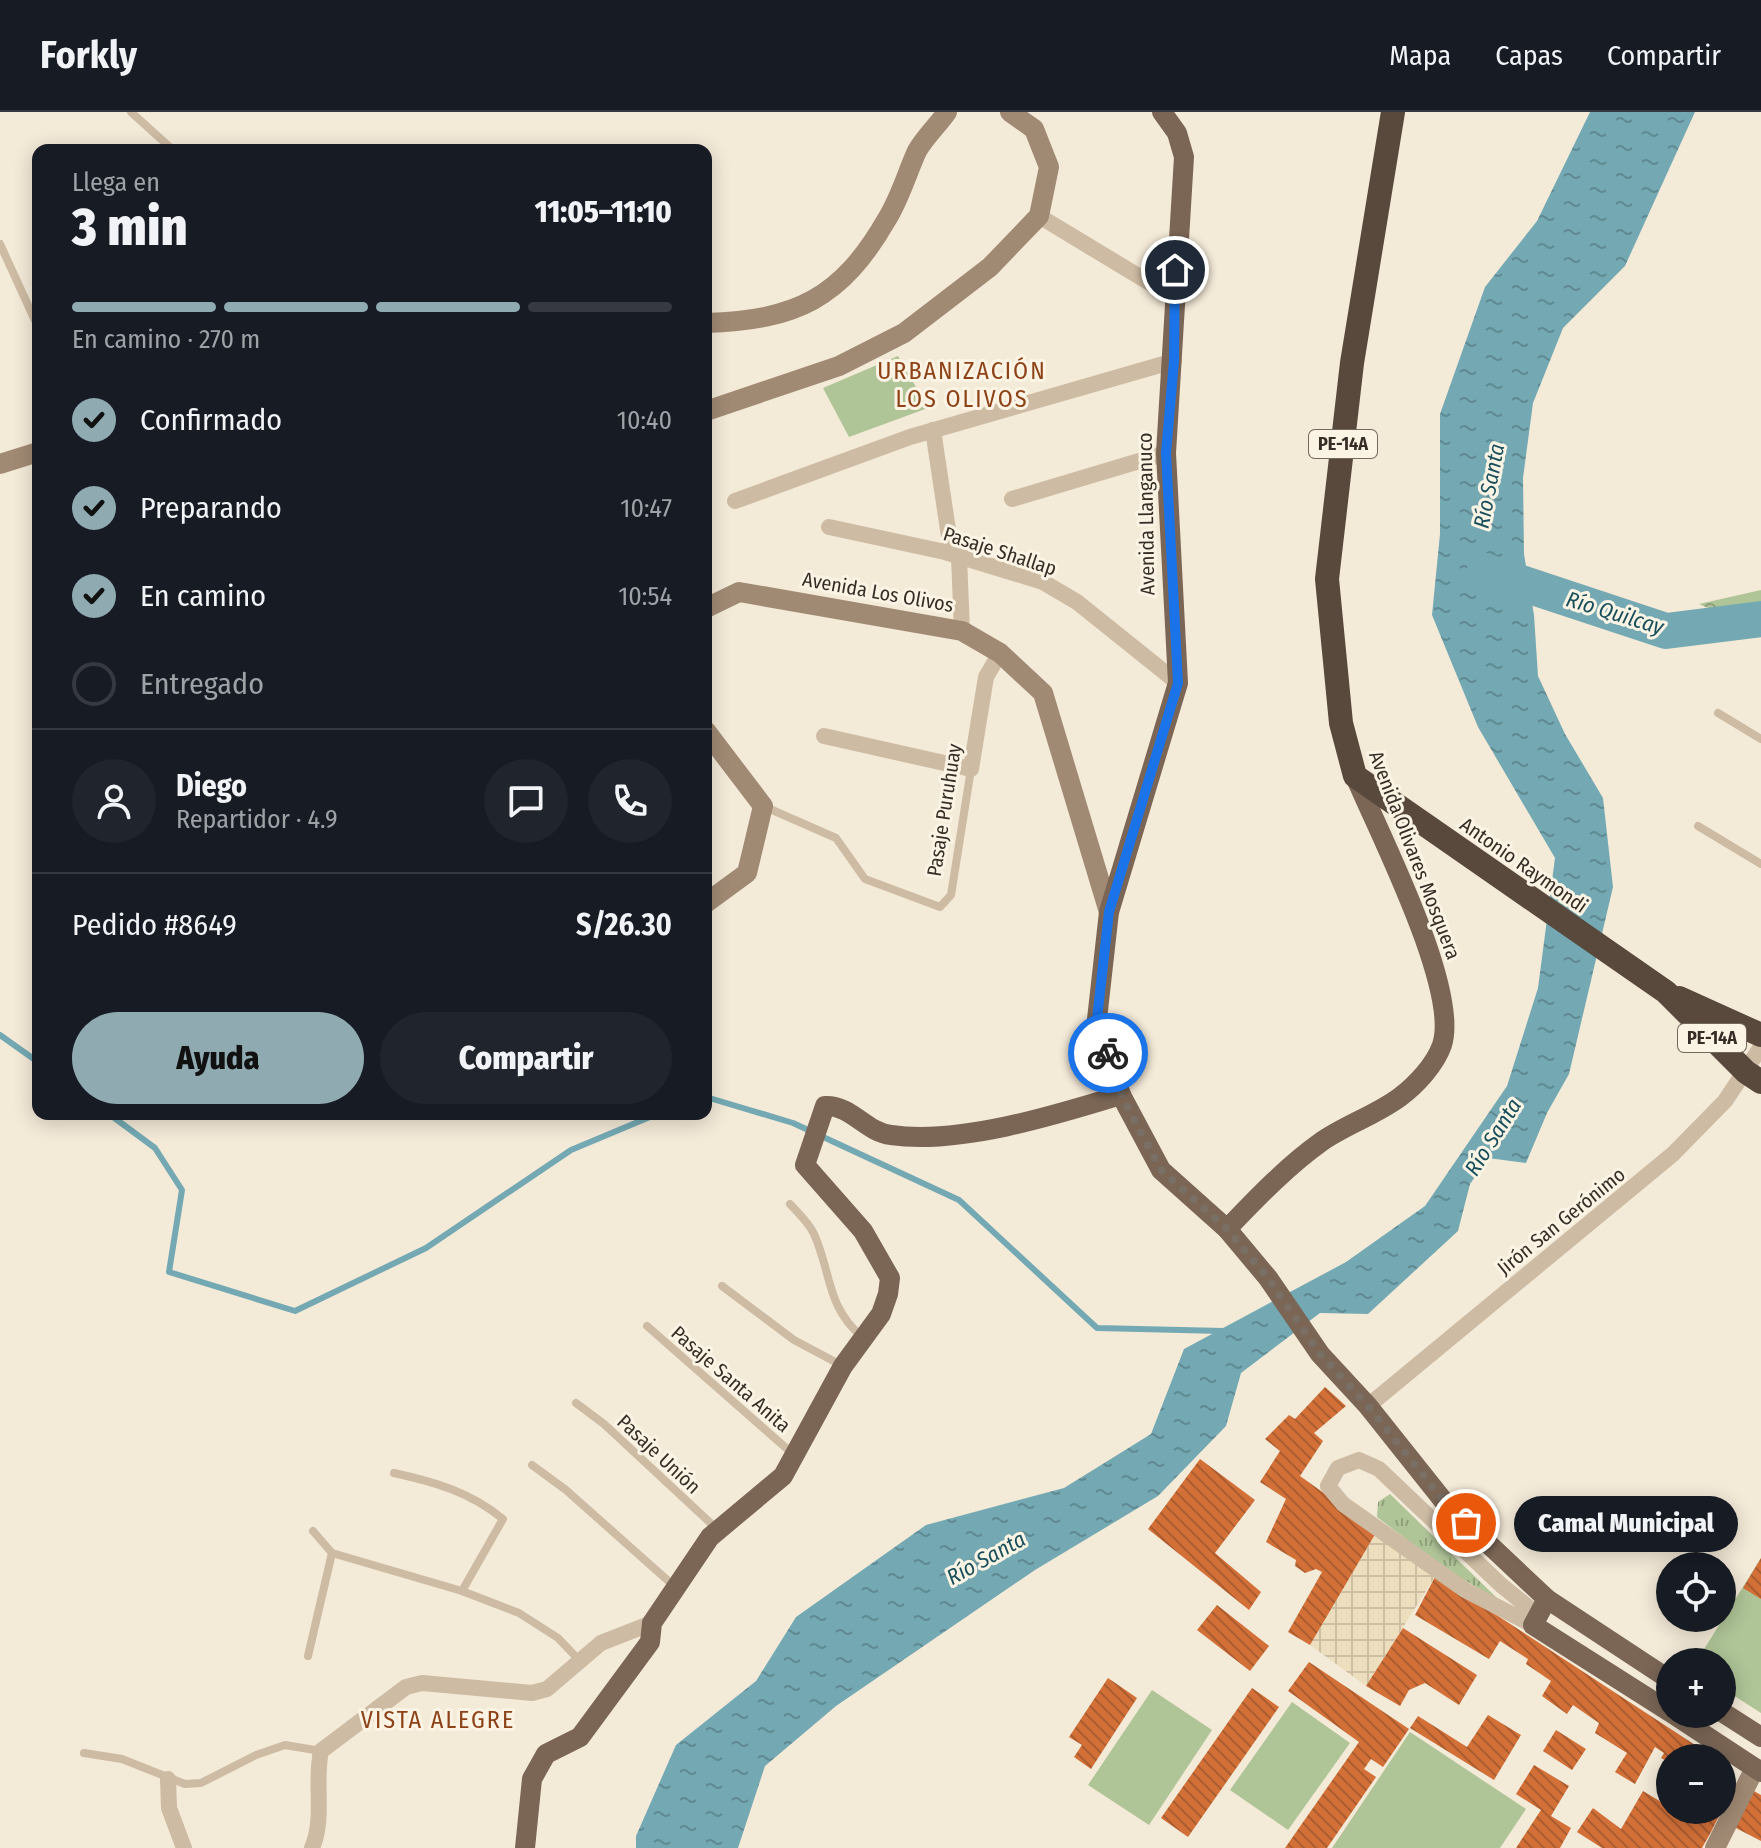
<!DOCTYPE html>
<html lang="es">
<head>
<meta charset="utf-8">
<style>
	:root { --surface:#171b24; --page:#20242c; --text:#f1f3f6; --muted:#9ea1a6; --line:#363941; --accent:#8faab1 }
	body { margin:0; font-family:"Fira Sans Condensed",sans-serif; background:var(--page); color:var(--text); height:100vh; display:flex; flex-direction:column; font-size:30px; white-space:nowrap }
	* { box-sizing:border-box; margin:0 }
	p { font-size:26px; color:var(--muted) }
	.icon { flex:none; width:44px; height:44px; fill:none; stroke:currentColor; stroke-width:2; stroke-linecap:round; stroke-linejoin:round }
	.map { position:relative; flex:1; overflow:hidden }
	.side { position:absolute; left:32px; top:32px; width:680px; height:976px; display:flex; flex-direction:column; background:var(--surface); border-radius:16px; box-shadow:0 4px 20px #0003 }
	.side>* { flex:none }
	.tools { position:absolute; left:1656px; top:1440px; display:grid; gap:16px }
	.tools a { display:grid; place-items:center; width:80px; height:80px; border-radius:50%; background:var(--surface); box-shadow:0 4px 20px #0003; font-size:40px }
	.pin { position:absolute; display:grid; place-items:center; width:68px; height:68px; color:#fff; margin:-34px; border:4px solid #fff; border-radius:50%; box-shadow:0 2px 8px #0007 }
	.courier { position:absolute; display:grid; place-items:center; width:80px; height:80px; margin:-40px; border:6px solid #1a73e8; border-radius:50%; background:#fff; color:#222; box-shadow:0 2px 10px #0007 }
	.bubble { position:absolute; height:56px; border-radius:28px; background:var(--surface); box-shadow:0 4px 20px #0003; font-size:26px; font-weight:800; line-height:56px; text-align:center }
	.headline em { font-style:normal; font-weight:800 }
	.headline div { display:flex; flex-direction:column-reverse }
	.headline { display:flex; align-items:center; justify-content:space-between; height:136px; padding:0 40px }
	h1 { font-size:52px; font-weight:800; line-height:60px }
	.bar { display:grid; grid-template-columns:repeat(4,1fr); gap:12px 8px; align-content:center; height:96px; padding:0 40px }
	.bar i { height:10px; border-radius:6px; background:var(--line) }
	.bar .active { background:var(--accent) }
	.bar p { grid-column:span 4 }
	.line { display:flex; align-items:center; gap:20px; padding:0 40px; border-top:2px solid var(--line) }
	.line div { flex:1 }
	.round { display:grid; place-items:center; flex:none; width:84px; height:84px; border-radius:42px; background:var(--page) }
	ol { padding:0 40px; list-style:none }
	li { display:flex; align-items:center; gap:24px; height:88px }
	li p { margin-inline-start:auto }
	li .icon { padding:8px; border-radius:50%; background:var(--accent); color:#111; stroke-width:4 }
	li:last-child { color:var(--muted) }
	li i { width:44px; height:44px; border:4px solid var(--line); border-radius:50% }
	.button { display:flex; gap:16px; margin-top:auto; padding:16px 40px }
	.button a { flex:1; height:92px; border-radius:48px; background:var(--accent); color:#111; font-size:32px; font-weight:800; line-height:92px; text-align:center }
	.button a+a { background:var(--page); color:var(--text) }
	header { display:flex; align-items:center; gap:48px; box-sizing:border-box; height:112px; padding:0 40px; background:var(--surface); border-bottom:2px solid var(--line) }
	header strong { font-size:38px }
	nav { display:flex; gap:44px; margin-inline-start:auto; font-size:28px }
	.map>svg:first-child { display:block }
	.grass { fill:#afc497 }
	.forest { fill:url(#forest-crowns) }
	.park { fill:url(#park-tufts) }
	.plaza { fill:url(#plaza-grid) }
	.water { fill:url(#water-ripples) }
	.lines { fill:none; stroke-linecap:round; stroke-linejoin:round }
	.stream { stroke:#74a9b3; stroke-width:6 }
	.river { stroke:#74a9b3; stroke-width:36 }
	.building { fill:url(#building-back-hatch) }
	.lane { stroke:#cdbba3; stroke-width:8 }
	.street { stroke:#cdbba3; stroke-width:16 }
	.secondary { stroke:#a18a74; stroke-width:20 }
	.primary { stroke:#7b6655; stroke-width:20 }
	.highway { stroke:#59483c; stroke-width:24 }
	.done { stroke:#796f64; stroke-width:8; stroke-dasharray:0 14.4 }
	.route { stroke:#1a73e8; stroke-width:10 }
	.labels { text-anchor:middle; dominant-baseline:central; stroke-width:6; stroke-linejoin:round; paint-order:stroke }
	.shield { fill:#fbf4e5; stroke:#72695f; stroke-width:2 }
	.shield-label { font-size:18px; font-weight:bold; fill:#372d26 }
	.street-label { font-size:20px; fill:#372d26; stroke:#fbf4e5 }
	.water-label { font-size:22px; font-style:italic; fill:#17505c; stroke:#fbf4e5 }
	.quarter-label { font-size:24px; letter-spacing:2px; fill:#8e4217; stroke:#fbf4e5 }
</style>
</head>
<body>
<header>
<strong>Forkly</strong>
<nav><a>Mapa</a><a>Capas</a><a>Compartir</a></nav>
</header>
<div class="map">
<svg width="1761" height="1736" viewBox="0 0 1761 1736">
	<defs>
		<pattern id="forest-crowns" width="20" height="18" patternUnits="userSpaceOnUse" patternTransform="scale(2)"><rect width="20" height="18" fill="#afc497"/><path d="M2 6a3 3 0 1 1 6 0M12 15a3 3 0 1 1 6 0" fill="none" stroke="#8fa07b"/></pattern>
		<pattern id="park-tufts" width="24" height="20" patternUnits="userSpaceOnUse" patternTransform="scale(2)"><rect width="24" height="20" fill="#afc497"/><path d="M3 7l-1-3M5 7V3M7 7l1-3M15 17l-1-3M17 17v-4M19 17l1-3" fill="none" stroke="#8fa07b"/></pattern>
		<pattern id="plaza-grid" width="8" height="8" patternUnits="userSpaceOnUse" patternTransform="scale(2)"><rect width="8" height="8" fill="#eddebe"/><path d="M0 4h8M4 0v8" fill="none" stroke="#ccbfa3"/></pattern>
		<pattern id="water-ripples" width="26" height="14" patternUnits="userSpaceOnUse" patternTransform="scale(2)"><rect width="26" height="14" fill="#74a9b3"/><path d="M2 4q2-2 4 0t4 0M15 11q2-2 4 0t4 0" fill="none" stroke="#608a91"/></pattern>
		<pattern id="building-back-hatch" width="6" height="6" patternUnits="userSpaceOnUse" patternTransform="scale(2)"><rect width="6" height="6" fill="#d27038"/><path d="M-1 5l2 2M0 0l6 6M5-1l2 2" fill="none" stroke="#ab5c2f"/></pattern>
	</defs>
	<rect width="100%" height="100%" fill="#f4ead8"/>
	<!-- grass -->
	<g class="grass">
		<path d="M898 244 928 296 849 325 823 276Z"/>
		<path d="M1761 1446V1601L1722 1576V1550H1696Z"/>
		<path d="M1152 1578 1212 1618 1149 1713 1088 1673Z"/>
		<path d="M1292 1590 1350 1631 1288 1718 1230 1678Z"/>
		<path d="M1410 1620 1526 1697 1500 1736H1332Z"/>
	</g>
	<!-- forest -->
	<path class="forest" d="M1761 478V497C1736 504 1722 503 1699 492Z"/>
	<!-- park -->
	<path class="park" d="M1390 1382 1499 1488 1447 1458 1377 1405 1378 1390Z"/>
	<!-- plaza -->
	<path class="plaza" d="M1377 1419 1436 1463 1366 1574 1310 1533Z"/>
	<!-- water -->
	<path class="water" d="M1590 0H1695L1625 154 1563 216 1533 291 1523 366 1524 442 1534 503 1538 564 1565 622 1603 686 1613 775 1569 962 1547 1001 1526 1051 1488 1046 1470 1072 1458 1119 1368 1202 1320 1201 1241 1261 1226 1314 1158 1384 1035 1458 836 1594 765 1654 738 1736H636V1724L676 1633 756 1569 796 1505 926 1413 1064 1376 1151 1322 1184 1237 1346 1150 1425 1094 1507 974 1538 876 1555 746 1478 615 1432 503 1440 422V302L1485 175 1537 109Z"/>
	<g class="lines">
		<!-- stream -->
		<g class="stream">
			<path d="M0 923 38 950"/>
			<path d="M706 985 793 1011 959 1088 1097 1216 1223 1219"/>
			<path d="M109 1002 155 1036 182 1078 169 1160 295 1199 426 1136 571 1038 657 1002"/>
		</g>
		<!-- river -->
		<path class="river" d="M1485 459 1666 519 1761 507"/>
	</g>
	<!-- building -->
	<g class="building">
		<path d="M1325 1275 1346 1294 1314 1321 1323 1329 1300 1364 1377 1419 1310 1533 1288 1520 1322 1460 1316 1457 1305 1461 1295 1454 1296 1448 1266 1430 1286 1387 1260 1370 1280 1339 1265 1327 1289 1303 1295 1307Z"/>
		<path d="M1200 1347 1255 1388 1215 1441 1261 1480 1249 1498 1148 1417Z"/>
		<path d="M1761 1446V1487L1743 1476Z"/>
		<path d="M1436 1463 1475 1489 1715 1646H1670V1651L1661 1646 1664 1641 1655 1635 1635 1672 1615 1660 1627 1641 1595 1621 1599 1611 1573 1593 1567 1602 1542 1584 1551 1569 1526 1552 1528 1547 1500 1529 1489 1547 1415 1503Z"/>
		<path d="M1217 1493 1269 1534 1250 1559 1197 1518Z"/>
		<path d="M1403 1516 1477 1563 1459 1593 1425 1571 1409 1578 1400 1594 1366 1574Z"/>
		<path d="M1309 1550 1409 1617 1383 1655 1371 1647 1364 1657 1376 1665 1327 1736H1285L1359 1630 1288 1579Z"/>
		<path d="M1108 1566 1137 1586 1091 1657 1074 1645 1082 1633 1069 1625Z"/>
		<path d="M1252 1576 1279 1595 1188 1725 1161 1706Z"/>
		<path d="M1488 1603 1521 1623 1494 1668 1410 1616 1418 1604 1467 1635Z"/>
		<path d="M1556 1618 1586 1637 1572 1658 1543 1639Z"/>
		<path d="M1534 1653 1569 1674 1551 1704 1571 1716 1560 1736H1516L1541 1698 1516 1682Z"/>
		<path d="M1722 1657 1734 1674 1711 1720 1702 1736H1602L1577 1720 1593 1696 1621 1717 1643 1679 1663 1691 1670 1680V1698H1722Z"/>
		<path d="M1754 1679 1761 1683V1729L1734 1715Z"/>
	</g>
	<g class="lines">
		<!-- lane -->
		<g class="lane">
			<path d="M131 0 173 38"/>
			<path d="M0 132 38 215"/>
			<path d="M1718 601 1761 627"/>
			<path d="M763 694 836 726 865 767 940 795 951 783 971 657"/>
			<path d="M1698 714 1761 752"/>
			<path d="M790 1092C798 1101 809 1111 814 1122 832 1162 826 1194 862 1225"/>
			<path d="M722 1174 794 1228 841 1253"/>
			<path d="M647 1214 794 1343"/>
			<path d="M576 1291 604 1312 718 1418"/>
			<path d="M532 1353 566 1378 674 1474"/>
			<path d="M394 1361C435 1370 470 1380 503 1407L462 1479"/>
			<path d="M313 1419 332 1441 462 1479 519 1501 558 1526 578 1547"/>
			<path d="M308 1544 332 1441"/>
			<path d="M84 1641 122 1647 185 1672 201 1671 256 1643 285 1633 321 1639"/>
		</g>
		<!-- street -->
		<g class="street">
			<path d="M1039 104 1173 185"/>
			<path d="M933 318 950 431 959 445 962 519"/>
			<path d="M1012 387 1166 341"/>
			<path d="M735 389 910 325 1174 249"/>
			<path d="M829 415 945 440 1043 470 1077 490 1178 571"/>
			<path d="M824 624 971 657 986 565 1000 541"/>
			<path d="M1368 1294 1673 1042 1725 989 1761 935"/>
			<path d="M1533 1513 1465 1478 1343 1392 1328 1374 1338 1356 1359 1348 1379 1357 1501 1473 1538 1503"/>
			<path d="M168 1667 169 1696 184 1736"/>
			<path d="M312 1736C325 1706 314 1671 321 1639L406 1575 422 1571 532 1581 547 1577 601 1531 652 1511"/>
		</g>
		<!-- secondary -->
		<g class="secondary">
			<path d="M706 211C796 208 841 187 887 107 900 86 907 61 917 39 925 25 938 13 947 0"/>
			<path d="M706 299 839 254 904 221 990 155 1039 104 1049 55 1034 17 1010 0"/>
			<path d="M0 352 38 340"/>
			<path d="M706 496 739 480 962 519 1000 541 1043 581 1109 800"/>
			<path d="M706 619 763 694 747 761 706 791"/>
			<path d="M1715 1736 1755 1656"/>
		</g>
		<!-- primary -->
		<g class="primary">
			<path d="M1162 0 1177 21 1184 45 1166 341 1178 571 1109 800 1097 907 1121 983 1161 1058 1227 1117 1268 1166 1320 1242 1368 1294 1446 1392 1547 1487 1670 1568"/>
			<path d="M1227 1117C1256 1087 1286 1055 1321 1030 1345 1013 1376 1003 1400 985 1416 973 1435 953 1442 933 1460 878 1379 721 1355 664"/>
			<path d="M1547 1487 1533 1513 1670 1600"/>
			<path d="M1722 1600 1761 1625"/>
			<path d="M1673 1602 1761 1660"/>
			<path d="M525 1736 532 1667 546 1642 580 1625 650 1530 652 1511 710 1425 783 1364 843 1254 881 1202 888 1182 890 1166 863 1119 805 1053 825 994C852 993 865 1020 891 1023 959 1033 1056 1003 1121 983"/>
		</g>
		<!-- highway -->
		<g class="highway">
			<path d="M1393 0 1352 251 1327 467 1341 611 1355 664 1666 880 1746 960 1761 970"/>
			<path d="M1679 886 1761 923"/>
		</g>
	</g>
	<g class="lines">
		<!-- done -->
		<path class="done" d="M1108 941 1121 983 1161 1058 1227 1117 1268 1166 1320 1242 1368 1294 1446 1392 1466 1411"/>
		<!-- route -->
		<path class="route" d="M1108 941 1097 907 1109 800 1178 571 1166 341 1174 249 1175 158"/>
	</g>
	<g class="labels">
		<!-- shield labels -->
		<g class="shield">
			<rect x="1309" y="318" width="68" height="28" rx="6"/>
			<rect x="1678" y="912" width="68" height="28" rx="6"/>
		</g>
		<g class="shield-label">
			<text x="1343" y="332">PE-14A</text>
			<text x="1712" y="926">PE-14A</text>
		</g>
		<!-- street labels -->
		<g class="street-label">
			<text transform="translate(1146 402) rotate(-91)">Avenida Llanganuco</text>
			<text transform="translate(1000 439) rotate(18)">Pasaje Shallap</text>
			<text transform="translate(878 480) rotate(10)">Avenida Los Olivos</text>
			<text transform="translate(944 698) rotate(-81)">Pasaje Puruhuay</text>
			<text transform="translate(1415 743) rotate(69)">Avenida Olivares Mosquera</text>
			<text transform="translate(1524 753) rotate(35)">Antonio Raymondi</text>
			<text transform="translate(1561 1109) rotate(-39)">Jirón San Gerónimo</text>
			<text transform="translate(731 1267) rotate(41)">Pasaje Santa Anita</text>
			<text transform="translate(659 1342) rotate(43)">Pasaje Unión</text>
		</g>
		<!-- water labels -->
		<g class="water-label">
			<text transform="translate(1489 374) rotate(-79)">Río Santa</text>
			<text transform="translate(1615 501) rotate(17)">Río Quilcay</text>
			<text transform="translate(1493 1025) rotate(-58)">Río Santa</text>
			<text transform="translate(986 1446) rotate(-29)">Río Santa</text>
		</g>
		<!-- quarter labels -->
		<g class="quarter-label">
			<text x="962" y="259">URBANIZACIÓN<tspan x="962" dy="28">LOS OLIVOS</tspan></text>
			<text x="438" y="1608">VISTA ALEGRE</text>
		</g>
	</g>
</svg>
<div class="tools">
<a><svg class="icon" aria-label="locate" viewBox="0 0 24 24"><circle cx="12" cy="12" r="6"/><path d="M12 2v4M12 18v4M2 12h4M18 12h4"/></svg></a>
<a>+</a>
<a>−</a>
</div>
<div class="pin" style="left:1466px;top:1411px;background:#ea580c"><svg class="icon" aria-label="bag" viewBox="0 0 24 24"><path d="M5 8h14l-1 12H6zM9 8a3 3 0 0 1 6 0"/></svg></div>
<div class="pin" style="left:1175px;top:158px;background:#1f2937"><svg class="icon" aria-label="home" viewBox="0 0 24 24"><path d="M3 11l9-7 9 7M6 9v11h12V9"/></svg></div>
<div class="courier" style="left:1108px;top:941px"><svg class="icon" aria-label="bike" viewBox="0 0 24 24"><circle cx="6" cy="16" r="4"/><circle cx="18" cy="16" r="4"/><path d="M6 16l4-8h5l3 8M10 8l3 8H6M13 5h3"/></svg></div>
<div class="bubble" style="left:1514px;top:1384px;width:224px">Camal Municipal</div>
<section class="side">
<div class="headline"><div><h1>3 min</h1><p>Llega en</p></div><em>11:05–11:10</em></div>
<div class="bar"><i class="active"></i><i class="active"></i><i class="active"></i><i></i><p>En camino · 270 m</p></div>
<ol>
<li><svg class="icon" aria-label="check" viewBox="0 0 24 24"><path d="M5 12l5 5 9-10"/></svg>Confirmado<p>10:40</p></li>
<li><svg class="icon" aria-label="check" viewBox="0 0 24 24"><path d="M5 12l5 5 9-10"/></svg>Preparando<p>10:47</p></li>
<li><svg class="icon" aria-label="check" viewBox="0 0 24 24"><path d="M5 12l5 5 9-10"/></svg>En camino<p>10:54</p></li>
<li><i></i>Entregado</li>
</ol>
<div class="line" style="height:144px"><a class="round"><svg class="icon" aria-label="person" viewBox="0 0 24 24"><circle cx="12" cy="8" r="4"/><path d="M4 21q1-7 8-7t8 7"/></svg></a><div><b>Diego</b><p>Repartidor · 4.9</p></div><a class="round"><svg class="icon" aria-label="chat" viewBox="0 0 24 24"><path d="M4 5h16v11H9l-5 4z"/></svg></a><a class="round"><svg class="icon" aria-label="phone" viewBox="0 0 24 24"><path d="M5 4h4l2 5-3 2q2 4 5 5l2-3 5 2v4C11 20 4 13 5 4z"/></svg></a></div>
<div class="line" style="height:104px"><div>Pedido #8649</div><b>S/26.30</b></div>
<div class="button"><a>Ayuda</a><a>Compartir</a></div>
</section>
</div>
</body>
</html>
